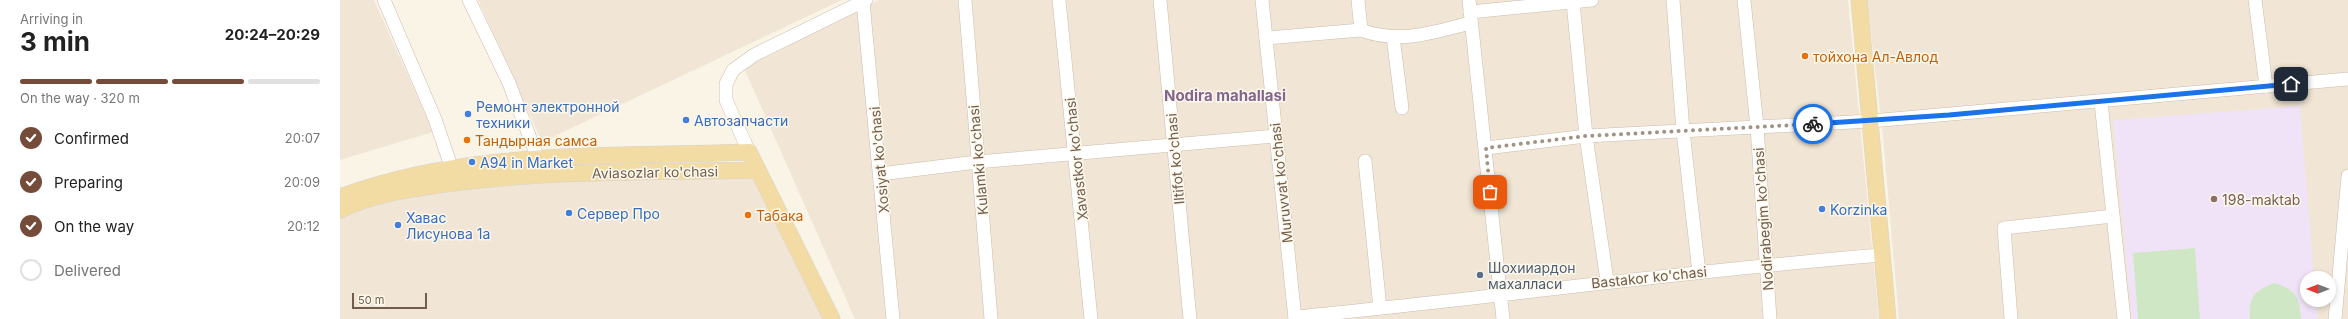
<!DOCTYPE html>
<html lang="en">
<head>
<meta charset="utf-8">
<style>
	:root { --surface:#fff; --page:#f6f6f6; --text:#222; --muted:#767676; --line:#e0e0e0; --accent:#754b39 }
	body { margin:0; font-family:Inter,sans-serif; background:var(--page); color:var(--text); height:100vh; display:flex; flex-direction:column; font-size:15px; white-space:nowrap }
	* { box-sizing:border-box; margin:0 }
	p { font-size:13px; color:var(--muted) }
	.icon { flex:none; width:22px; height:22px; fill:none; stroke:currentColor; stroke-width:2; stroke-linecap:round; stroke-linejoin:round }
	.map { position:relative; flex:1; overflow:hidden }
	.drawer { display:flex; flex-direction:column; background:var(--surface); width:340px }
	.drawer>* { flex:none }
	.needle { width:26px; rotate:270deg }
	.buttons { position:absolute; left:1960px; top:271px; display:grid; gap:8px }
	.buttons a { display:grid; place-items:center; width:36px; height:36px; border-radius:50%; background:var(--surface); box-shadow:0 2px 6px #0003; font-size:20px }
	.scale { position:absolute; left:12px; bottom:10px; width:75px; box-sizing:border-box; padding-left:4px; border:2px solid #715d4d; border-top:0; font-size:11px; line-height:14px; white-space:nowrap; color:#715d4d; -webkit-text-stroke:3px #fdf8ec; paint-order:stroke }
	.pin { position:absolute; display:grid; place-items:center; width:34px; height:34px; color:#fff; margin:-17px; border-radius:8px; box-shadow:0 2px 6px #0006 }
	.courier { position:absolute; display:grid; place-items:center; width:40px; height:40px; margin:-20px; border:3px solid #1a73e8; border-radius:50%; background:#fff; color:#222; box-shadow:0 1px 5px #0007 }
	.headline em { font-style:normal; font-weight:700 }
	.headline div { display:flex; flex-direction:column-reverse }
	.headline { display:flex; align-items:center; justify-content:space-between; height:68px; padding:0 20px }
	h1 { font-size:26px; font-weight:700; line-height:30px }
	.bar { display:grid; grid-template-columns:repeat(4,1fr); gap:6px 4px; align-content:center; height:48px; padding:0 20px }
	.bar i { height:5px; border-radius:3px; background:var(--line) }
	.bar .current { background:var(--accent) }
	.bar p { grid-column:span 4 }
	ol { padding:0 20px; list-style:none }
	li { display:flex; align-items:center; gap:12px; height:44px }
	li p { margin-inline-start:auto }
	li .icon { padding:4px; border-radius:50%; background:var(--accent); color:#fff; stroke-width:4 }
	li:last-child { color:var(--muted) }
	li i { width:22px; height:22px; border:2px solid var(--line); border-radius:50% }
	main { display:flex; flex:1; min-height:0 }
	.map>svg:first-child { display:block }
	.residential { fill:#f1e6d5; fill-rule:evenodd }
	.education { fill:#f1e3f7 }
	.green { fill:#d0e7c6 }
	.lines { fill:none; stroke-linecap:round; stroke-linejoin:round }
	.minor-casing { stroke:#cbbcad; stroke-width:14 }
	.major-casing { stroke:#d7d2cd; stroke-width:17 }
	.minor { stroke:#fff; stroke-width:13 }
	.major { stroke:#f3dca4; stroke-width:16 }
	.done { stroke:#a19283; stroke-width:4; stroke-dasharray:0 7.2 }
	.route { stroke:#1a73e8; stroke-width:5 }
	.food-dot { fill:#e8710a; stroke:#fdf8ec; stroke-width:1.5 }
	.shop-dot { fill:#3f7fe0; stroke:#fdf8ec; stroke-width:1.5 }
	.education-dot { fill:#8d6e63; stroke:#fdf8ec; stroke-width:1.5 }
	.service-dot { fill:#5c6f8a; stroke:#fdf8ec; stroke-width:1.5 }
	.labels { text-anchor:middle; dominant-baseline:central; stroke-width:3; stroke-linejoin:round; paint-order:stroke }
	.food-label { font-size:14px; fill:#c56008; stroke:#fdf8ec; text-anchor:start }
	.shop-label { font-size:14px; fill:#366cbe; stroke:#fdf8ec; text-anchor:start }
	.street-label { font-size:14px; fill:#715d4d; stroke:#fdf8ec }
	.education-label { font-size:14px; fill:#785e54; stroke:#fdf8ec; text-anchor:start }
	.service-label { font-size:14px; fill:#4e5e75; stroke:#fdf8ec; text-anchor:start }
	.neighbourhood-label { font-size:15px; font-weight:bold; fill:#83658d; stroke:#fdf8ec }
</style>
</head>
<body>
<main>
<section class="drawer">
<div class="headline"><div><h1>3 min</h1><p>Arriving in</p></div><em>20:24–20:29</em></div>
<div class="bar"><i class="current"></i><i class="current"></i><i class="current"></i><i></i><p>On the way · 320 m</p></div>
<ol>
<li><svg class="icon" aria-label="check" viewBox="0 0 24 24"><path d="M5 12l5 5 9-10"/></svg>Confirmed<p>20:07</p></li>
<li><svg class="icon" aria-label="check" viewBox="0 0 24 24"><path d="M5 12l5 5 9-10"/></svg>Preparing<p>20:09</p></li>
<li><svg class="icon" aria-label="check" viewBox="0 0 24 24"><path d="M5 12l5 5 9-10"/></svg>On the way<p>20:12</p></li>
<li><i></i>Delivered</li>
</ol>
</section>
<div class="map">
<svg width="2008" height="319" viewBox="0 0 2008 319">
	<rect width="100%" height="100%" fill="#faf4e6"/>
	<!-- residential -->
	<g class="residential">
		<path d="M0 0H34L93 132 0 160Z"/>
		<path d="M138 0H502L202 142Z"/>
		<path d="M539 0H1508L1539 319H515L404 68Z"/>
		<path d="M1527 0H2008V319H1559L1543 137ZM1967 278H1989V300H1967Z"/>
		<path d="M417 170 492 319H0V210L79 188Z"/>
	</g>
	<!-- education -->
	<path class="education" d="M1960 106 1974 278H1967V300H1976L1978 319H1792L1773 120Z"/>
	<!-- green -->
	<g class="green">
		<path d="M1855 248 1860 319H1798L1793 253Z"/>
		<path d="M1934 283C1957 290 1959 297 1961 319H1910C1908 297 1914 291 1934 283Z"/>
	</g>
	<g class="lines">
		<!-- minor casing -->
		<g class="minor-casing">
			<g id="minor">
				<path d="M44 0 95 119 112 169 113 177"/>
				<path d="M129 0 169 83 198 159V168"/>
				<path d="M625 0 651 319"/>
				<path d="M719 0 751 319"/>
				<path d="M820 0 850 319"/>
				<path d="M922 0 955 319"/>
				<path d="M1018 0 1021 30"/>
				<path d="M1129 0 1163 319"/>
				<path d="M1333 0 1343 131 1359 273"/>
				<path d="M1404 0 1417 127 1430 319"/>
				<path d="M1915 0 1926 86"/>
				<path d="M523 2 553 319"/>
				<path d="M1233 2 1246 136 1267 281"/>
				<path d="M1130 12 1252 0"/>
				<path d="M1053 37 1062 108"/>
				<path d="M926 38 1021 30C1057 44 1094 33 1130 23"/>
				<path d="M1761 102 1784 319"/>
				<path d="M1146 148 1246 136 1531 121 2008 79"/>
				<path d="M409 152 386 100V84L393 70 414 55 526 0"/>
				<path d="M1025 161 1040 308"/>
				<path d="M540 174 637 162 936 136"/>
				<path d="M955 317C1150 298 1345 271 1541 255"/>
				<path d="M1671 319 1664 228 1773 216"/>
				<path d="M1995 319 2008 176"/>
			</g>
		</g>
		<!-- major casing -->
		<g class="major-casing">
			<g id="major">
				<path d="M1519 0 1548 319"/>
				<path d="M0 197C128 149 274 157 409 152L492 319"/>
				<path d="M0 210C33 194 70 189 106 184 209 170 313 172 417 170"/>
			</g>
		</g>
		<!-- minor -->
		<use href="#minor" class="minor"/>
		<!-- major -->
		<use href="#major" class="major"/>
	</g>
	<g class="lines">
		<!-- done -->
		<path class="done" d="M1150 192 1146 148 1246 136 1473 124"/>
		<!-- route -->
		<path class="route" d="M1473 124 1609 115 1951 84"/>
	</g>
	<!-- markers -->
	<g class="food-dot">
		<circle cx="1465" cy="56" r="4"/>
		<circle cx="127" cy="140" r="4"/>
		<circle cx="408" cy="215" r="4"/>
	</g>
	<g class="shop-dot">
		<circle cx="128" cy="114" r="4"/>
		<circle cx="346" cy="120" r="4"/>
		<circle cx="132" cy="162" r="4"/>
		<circle cx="1482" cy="209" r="4"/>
		<circle cx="229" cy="213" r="4"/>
		<circle cx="58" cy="225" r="4"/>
	</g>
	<circle class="education-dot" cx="1874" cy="199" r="4"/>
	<circle class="service-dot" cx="1140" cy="275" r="4"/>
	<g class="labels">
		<!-- food labels -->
		<g class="food-label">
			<text x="1473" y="56">тойхона Ал-Авлод</text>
			<text x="135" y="140">Тандырная самса</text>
			<text x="416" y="215">Табака</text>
		</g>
		<!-- shop labels -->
		<g class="shop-label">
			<text x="136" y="106">Ремонт электронной<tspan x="136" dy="16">техники</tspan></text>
			<text x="354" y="120">Автозапчасти</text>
			<text x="140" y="162">A94 in Market</text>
			<text x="1490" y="209">Korzinka</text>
			<text x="237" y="213">Сервер Про</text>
			<text x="66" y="217">Хавас<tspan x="66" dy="16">Лисунова 1а</tspan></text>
		</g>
		<!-- street labels -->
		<g class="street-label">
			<text transform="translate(736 159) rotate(-96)">Xavastkor ko'chasi</text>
			<text transform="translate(835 159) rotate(-95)">Iltifot ko'chasi</text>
			<text transform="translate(539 160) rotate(-95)">Xosiyat ko'chasi</text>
			<text transform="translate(638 160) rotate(-95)">Kulamki ko'chasi</text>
			<text transform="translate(315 172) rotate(-1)">Aviasozlar ko'chasi</text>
			<text transform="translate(941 183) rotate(-96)">Muruvvat ko'chasi</text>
			<text transform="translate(1423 219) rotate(-94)">Nodirabegim ko'chasi</text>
			<text transform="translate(1309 277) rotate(-6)">Bastakor ko'chasi</text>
		</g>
		<!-- education labels -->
		<g class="education-label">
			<text x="1882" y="199">198-maktab</text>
		</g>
		<!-- service labels -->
		<g class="service-label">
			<text x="1148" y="267">Шохииардон<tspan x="1148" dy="16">махалласи</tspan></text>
		</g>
		<!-- neighbourhood labels -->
		<g class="neighbourhood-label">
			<text x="885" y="95">Nodira mahallasi</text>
		</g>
	</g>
</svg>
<div class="buttons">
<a><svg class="needle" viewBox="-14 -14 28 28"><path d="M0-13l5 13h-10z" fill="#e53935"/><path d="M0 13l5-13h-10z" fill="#767676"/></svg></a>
</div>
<div class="scale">50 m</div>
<div class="pin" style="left:1150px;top:192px;background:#ea580c"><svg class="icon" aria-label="bag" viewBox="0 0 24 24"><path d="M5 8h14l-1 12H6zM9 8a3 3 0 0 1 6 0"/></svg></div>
<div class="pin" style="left:1951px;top:84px;background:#1f2937"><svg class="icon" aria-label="home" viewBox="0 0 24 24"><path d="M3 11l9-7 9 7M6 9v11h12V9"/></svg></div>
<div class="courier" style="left:1473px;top:124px"><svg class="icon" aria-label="bike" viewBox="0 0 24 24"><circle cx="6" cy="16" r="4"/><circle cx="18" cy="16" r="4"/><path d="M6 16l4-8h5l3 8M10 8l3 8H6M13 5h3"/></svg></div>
</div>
</main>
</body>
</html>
